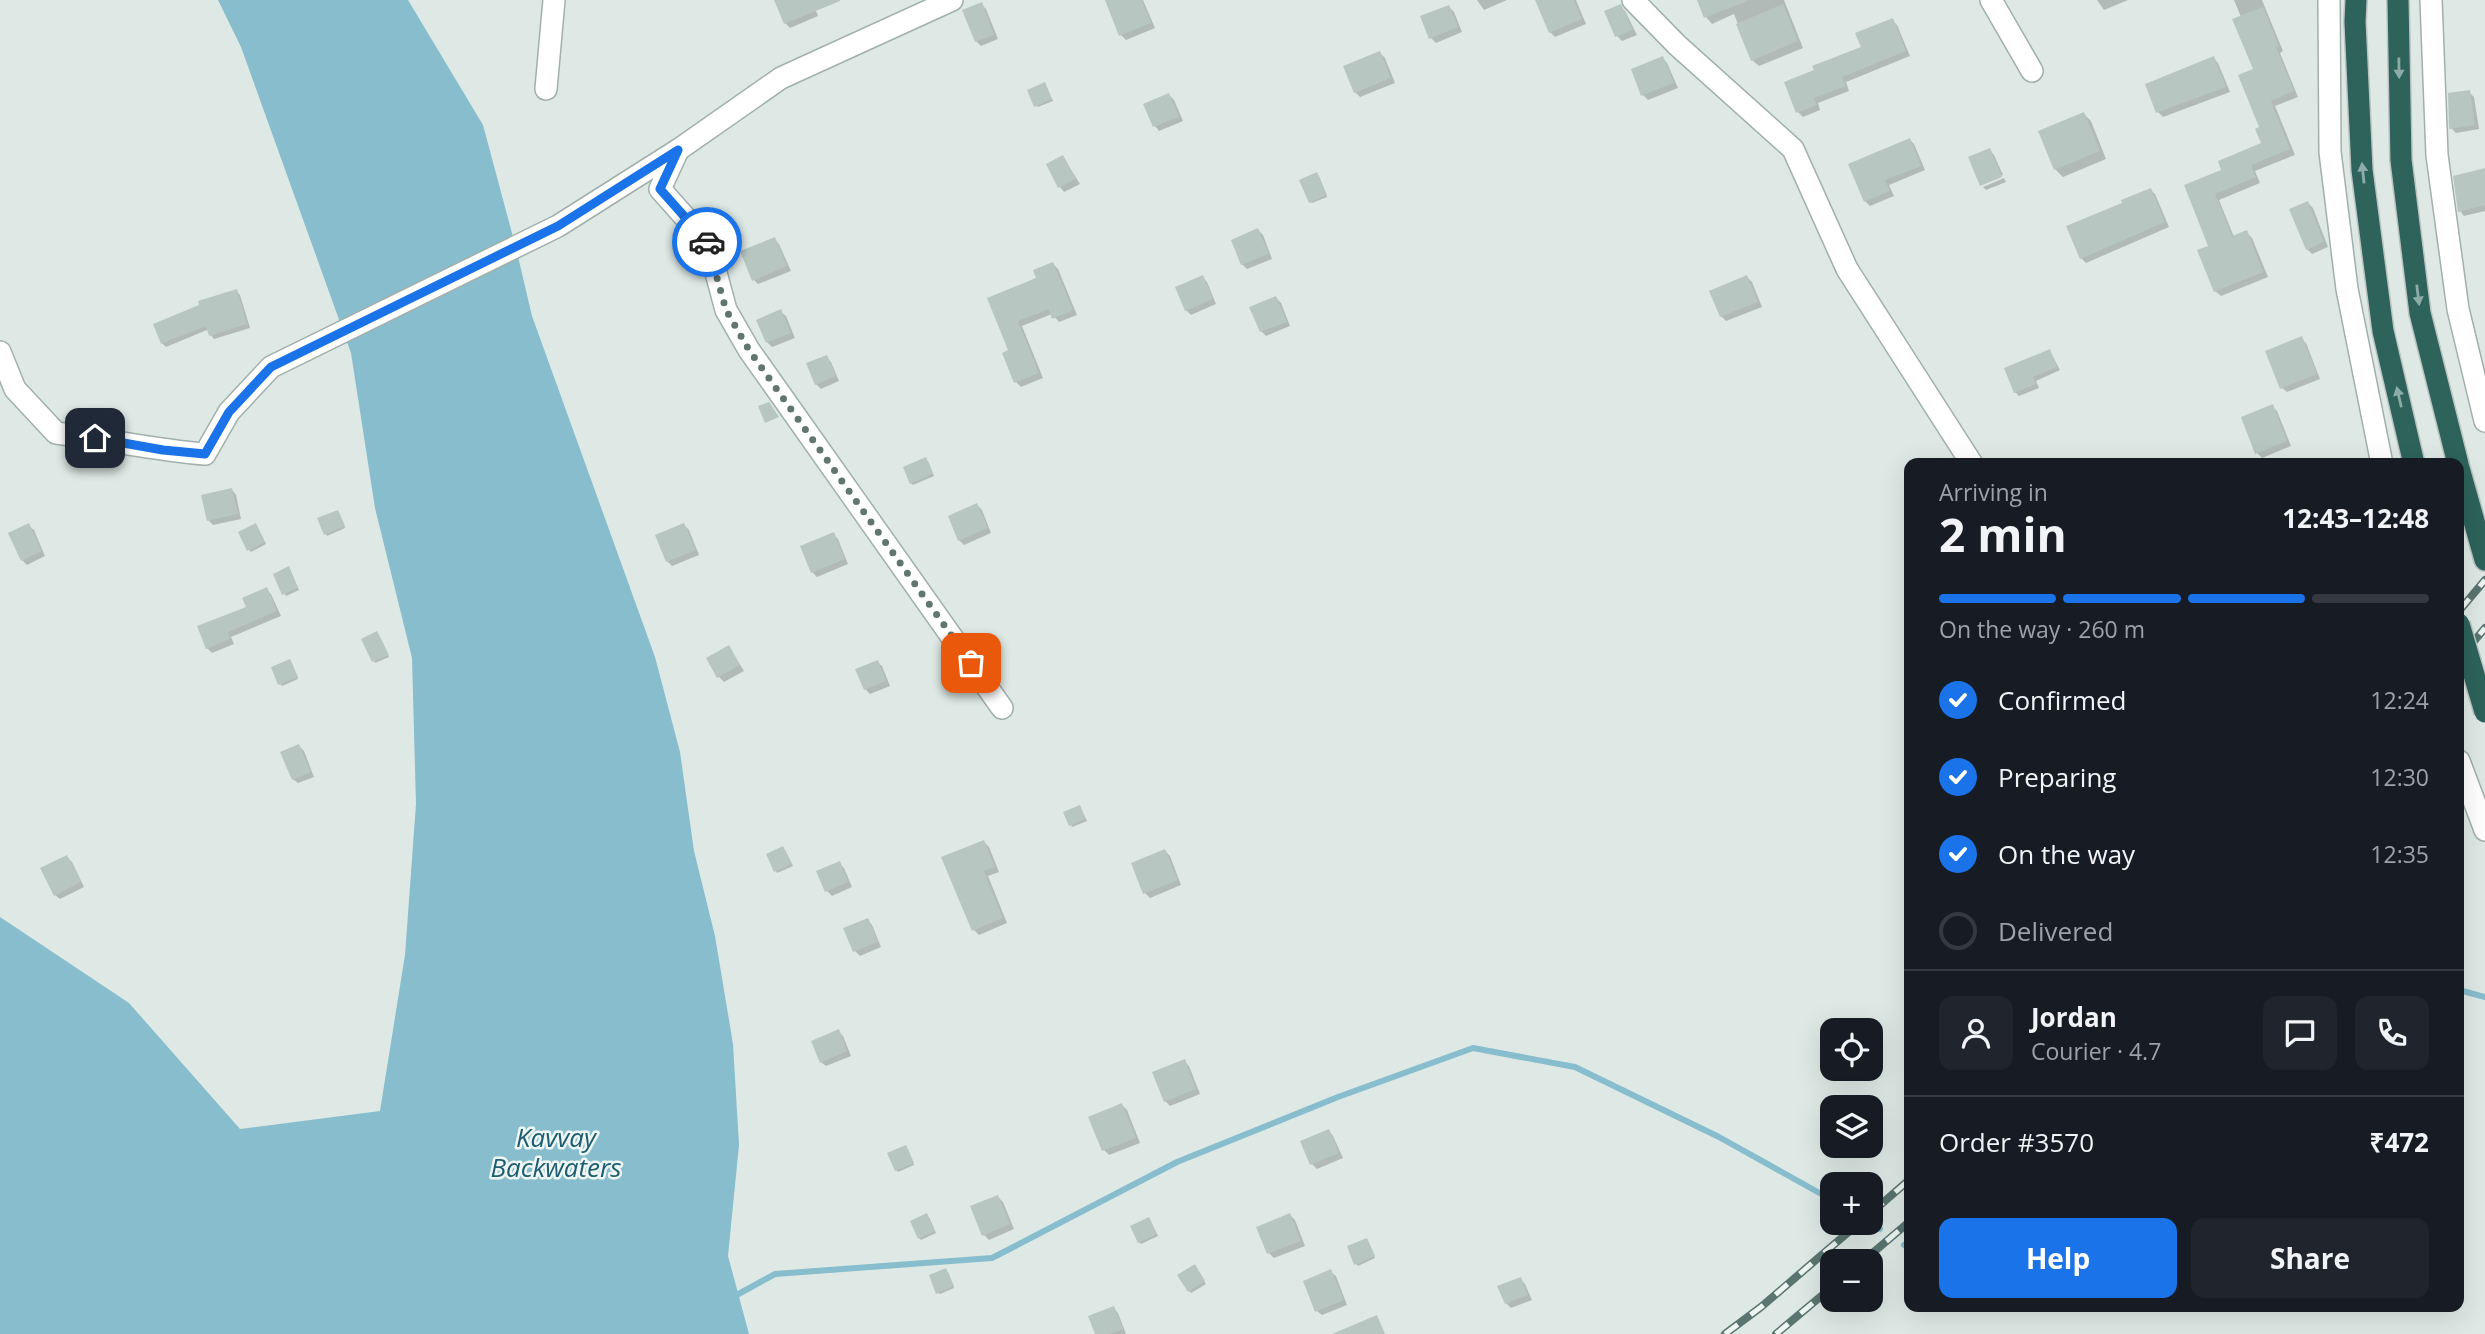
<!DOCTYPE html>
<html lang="en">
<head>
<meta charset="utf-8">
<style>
	:root { --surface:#171b24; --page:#20242c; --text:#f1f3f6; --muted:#9ea1a6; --line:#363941; --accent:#1a73e8 }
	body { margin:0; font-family:"Open Sans",sans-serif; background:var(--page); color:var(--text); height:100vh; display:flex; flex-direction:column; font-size:26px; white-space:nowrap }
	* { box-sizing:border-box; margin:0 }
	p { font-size:23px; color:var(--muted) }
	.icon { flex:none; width:38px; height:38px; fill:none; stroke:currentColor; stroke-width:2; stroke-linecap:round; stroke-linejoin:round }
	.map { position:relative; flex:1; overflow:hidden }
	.sheet { position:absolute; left:1904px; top:458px; width:560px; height:854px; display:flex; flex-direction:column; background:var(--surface); border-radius:14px; box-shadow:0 7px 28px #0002 }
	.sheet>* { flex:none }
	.fabs { position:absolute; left:1820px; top:1018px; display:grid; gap:14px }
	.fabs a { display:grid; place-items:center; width:63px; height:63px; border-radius:14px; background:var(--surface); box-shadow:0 7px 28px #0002; font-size:35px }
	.pin { position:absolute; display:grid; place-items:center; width:60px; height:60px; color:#fff; margin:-30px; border-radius:14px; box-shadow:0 4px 10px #0006 }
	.courier { position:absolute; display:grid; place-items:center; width:70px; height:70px; margin:-35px; border:5px solid #1a73e8; border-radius:50%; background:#fff; color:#222; box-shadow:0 2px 9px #0007 }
	.overview em { font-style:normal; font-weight:700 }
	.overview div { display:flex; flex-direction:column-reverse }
	.overview { display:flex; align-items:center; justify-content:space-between; height:119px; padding:0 35px }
	h1 { font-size:46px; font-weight:700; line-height:52px }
	.bar { display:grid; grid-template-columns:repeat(4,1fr); gap:10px 7px; align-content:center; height:84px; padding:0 35px }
	.bar i { height:9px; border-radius:5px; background:var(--line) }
	.bar .current { background:var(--accent) }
	.bar p { grid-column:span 4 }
	.line { display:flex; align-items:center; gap:18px; padding:0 35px; border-top:2px solid var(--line) }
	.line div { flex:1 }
	.round { display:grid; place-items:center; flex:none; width:74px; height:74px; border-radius:14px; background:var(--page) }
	ol { padding:0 35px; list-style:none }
	li { display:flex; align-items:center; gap:21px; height:77px }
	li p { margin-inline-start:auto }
	li .icon { padding:7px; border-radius:50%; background:var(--accent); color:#fff; stroke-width:4 }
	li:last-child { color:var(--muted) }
	li i { width:38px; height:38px; border:4px solid var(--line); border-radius:50% }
	.action { display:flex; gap:14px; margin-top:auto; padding:14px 35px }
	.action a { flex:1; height:80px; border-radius:14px; background:var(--accent); color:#fff; font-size:28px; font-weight:700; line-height:80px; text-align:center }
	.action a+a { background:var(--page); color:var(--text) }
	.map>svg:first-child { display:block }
	.water { fill:#87bdcd }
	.shadow { fill:#0003 }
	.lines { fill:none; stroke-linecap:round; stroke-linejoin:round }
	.stream { stroke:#87bdcd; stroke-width:6 }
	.building { fill:#b7c6c1 }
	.minor-casing { stroke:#a1b0ac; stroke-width:24 }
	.highway-casing { stroke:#bcc3c2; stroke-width:24 }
	.minor { stroke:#fff; stroke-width:21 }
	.highway { stroke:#2d635b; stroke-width:21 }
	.rail-casing { stroke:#5a746f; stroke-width:8 }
	.rail { stroke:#eef6f3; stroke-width:5; stroke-dasharray:16; stroke-linecap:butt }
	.highway-bridge-casing { stroke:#bcc3c2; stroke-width:24; stroke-linecap:butt }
	.highway-bridge { stroke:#2d635b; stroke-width:21 }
	.oneway { fill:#8eaca7 }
	.done { stroke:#627671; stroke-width:7; stroke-dasharray:0 12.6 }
	.route { stroke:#1a73e8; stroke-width:9 }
	.labels { text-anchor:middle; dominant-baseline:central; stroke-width:5; stroke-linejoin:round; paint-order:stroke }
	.water-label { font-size:26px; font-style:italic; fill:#1d5d71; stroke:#eef6f3 }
</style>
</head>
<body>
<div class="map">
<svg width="2485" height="1334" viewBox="0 0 2485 1334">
	<rect width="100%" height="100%" fill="#dee9e5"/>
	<!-- water -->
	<path class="water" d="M218 0H408L483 125 516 248 532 316 655 657 680 752 694 851 715 936 733 1044 739 1145 728 1256 749 1334H0V917L129 1003 240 1129 380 1111 405 955 416 804 412 658 375 508 351 353 241 47Z"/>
	<!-- shadow -->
	<g class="shadow">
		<path d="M776 0H812L818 16 790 28 785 23Z"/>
		<path d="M1111 0H1143L1155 28 1126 40 1121 35Z"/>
		<path d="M1477 0H1507L1484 10Z"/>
		<path d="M1546 0H1576L1586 24 1555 37 1550 32Z"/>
		<path d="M1699 0H1784L1803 48 1759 66 1752 60 1734 14 1712 24 1706 17Z"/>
		<path d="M2097 0H2128L2104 10Z"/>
		<path d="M2234 0H2262L2283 51 2280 53 2298 97 2275 106 2295 155 2255 171 2260 183 2219 200 2234 237 2246 232 2252 238 2268 277 2221 296 2215 291 2211 247 2186 186 2223 170 2263 143 2255 70 2241 17Z"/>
		<path d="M981 4 986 9 998 39 981 46 976 41Z"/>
		<path d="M1620 6 1625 11 1637 35 1622 41 1617 36 1607 12Z"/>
		<path d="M1449 7 1454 12 1462 32 1436 43 1431 38Z"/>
		<path d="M1892 20 1897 25 1910 56 1846 82 1849 91 1818 103 1820 110 1803 117 1798 112 1816 71 1863 48Z"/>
		<path d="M1380 53 1385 58 1395 83 1360 97 1355 92Z"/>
		<path d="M1662 58 1667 63 1678 88 1648 100 1643 95Z"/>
		<path d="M2213 58 2218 63 2230 92 2163 117 2158 112Z"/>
		<path d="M1046 86 1053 101 1038 107 1036 105Z"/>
		<path d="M2469 92 2474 97 2479 129 2456 133 2451 128Z"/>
		<path d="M1169 95 1174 100 1183 121 1159 131 1155 126Z"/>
		<path d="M2084 114 2091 121 2106 159 2063 177 2055 169Z"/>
		<path d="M1910 140 1914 144 1925 170 1889 185 1894 196 1870 206 1865 201Z"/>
		<path d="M1990 150 1994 155 2003 175 1981 184Z"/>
		<path d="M1063 157 1080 184 1064 192 1060 187Z"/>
		<path d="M2485 170V211L2464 216 2460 211Z"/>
		<path d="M1319 176 1327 197 1312 203 1310 202Z"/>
		<path d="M2004 178 2006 182 1986 190 1983 187Z"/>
		<path d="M2150 190 2155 194 2169 227 2086 263 2081 258 2125 204Z"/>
		<path d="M2308 203 2313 208 2328 247 2312 254 2307 249Z"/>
		<path d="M1258 230 1263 235 1272 259 1247 269 1242 264Z"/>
		<path d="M774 239 779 244 791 271 758 284 754 280Z"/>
		<path d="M1053 264 1058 269 1077 315 1059 322 1052 314 1022 326 1043 378 1021 387 1016 382 1011 351 989 299 1039 279Z"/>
		<path d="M1202 277 1207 282 1216 304 1191 315 1186 310Z"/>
		<path d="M1747 277 1752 282 1762 307 1726 321 1721 316Z"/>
		<path d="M236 291 240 295 250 328 214 339 207 330 166 347 162 343Z"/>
		<path d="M1276 298 1281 303 1290 326 1266 336 1261 331Z"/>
		<path d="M781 312 786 316 795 338 772 347 767 342Z"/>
		<path d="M2301 339 2306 343 2320 379 2287 392 2282 388Z"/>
		<path d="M2050 351 2060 370 2036 381 2039 388 2019 396 2015 392Z"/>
		<path d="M826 357 831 362 839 381 821 389 816 384Z"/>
		<path d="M2272 406 2277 411 2291 446 2262 458 2257 453Z"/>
		<path d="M928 461 934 476 913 485 911 483Z"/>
		<path d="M232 490 236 495 241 519 213 525 208 520Z"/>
		<path d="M977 505 982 510 991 533 964 545 959 540Z"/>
		<path d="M339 513 345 528 327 536 326 534Z"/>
		<path d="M684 525 689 530 699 555 672 566 667 561Z"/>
		<path d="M29 526 34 530 45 556 27 565 22 560Z"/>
		<path d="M257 527 266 544 251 552 249 550Z"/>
		<path d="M833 534 838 539 848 564 817 577 812 572Z"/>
		<path d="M290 570 299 590 286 596 275 574Z"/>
		<path d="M266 589 271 594 281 616 231 637 234 644 212 653 207 648Z"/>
		<path d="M379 635 389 657 375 663 374 661Z"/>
		<path d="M729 647 744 671 724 682 719 677Z"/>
		<path d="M877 662 882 666 890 686 870 694 865 689Z"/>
		<path d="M292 663 298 679 282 686 280 684Z"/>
		<path d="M299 746 304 751 314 777 298 783 293 779Z"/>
		<path d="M1080 807 1087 821 1072 827 1071 825Z"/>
		<path d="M984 842 989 847 999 872 988 876 1007 923 979 935 974 930Z"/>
		<path d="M785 850 793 866 777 873 768 855Z"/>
		<path d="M1165 851 1170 856 1181 885 1150 898 1145 893 1133 864Z"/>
		<path d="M67 857 72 862 84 887 60 899 55 895Z"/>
		<path d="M839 863 844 868 852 887 832 896 827 891Z"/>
		<path d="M868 920 872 925 881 947 860 956 855 951Z"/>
		<path d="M838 1031 843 1036 851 1056 826 1066 821 1062Z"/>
		<path d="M1184 1061 1189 1066 1200 1094 1170 1106 1165 1101Z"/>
		<path d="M1122 1105 1127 1110 1140 1143 1109 1155 1104 1150 1091 1118Z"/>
		<path d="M1329 1131 1333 1136 1343 1158 1317 1169 1312 1164Z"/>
		<path d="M908 1149 914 1165 898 1172 896 1170Z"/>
		<path d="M998 1197 1003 1202 1014 1229 989 1240 984 1235Z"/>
		<path d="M1290 1215 1295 1220 1305 1246 1274 1258 1269 1253 1259 1228Z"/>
		<path d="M929 1217 936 1233 921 1240 919 1238Z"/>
		<path d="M1149 1219 1158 1236 1141 1244 1139 1242Z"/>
		<path d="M1367 1240 1375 1258 1358 1266 1356 1264Z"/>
		<path d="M1196 1268 1206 1284 1191 1293 1189 1291Z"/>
		<path d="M948 1272 954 1288 940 1294 938 1293Z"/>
		<path d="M1331 1272 1336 1276 1347 1305 1322 1315 1317 1311Z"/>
		<path d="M1520 1279 1525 1284 1532 1300 1511 1308 1506 1303Z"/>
		<path d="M1113 1308 1118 1313 1126 1334H1097Z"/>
	</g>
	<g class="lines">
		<!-- stream -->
		<g class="stream">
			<path d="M2459 990 2485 997"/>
			<path d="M1876 1227 1880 1229"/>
			<path d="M1904 1245 1909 1248"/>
			<path d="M733 1297 775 1274 992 1258 1177 1162 1338 1097 1473 1048 1575 1067 1719 1137 1832 1200"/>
		</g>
	</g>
	<!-- building -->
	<g class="building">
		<path d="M774 0H840V1L784 24Z"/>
		<path d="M1105 0H1142L1151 23 1119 36Z"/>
		<path d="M1535 0H1574L1582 19 1549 33Z"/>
		<path d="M1697 0H1747L1748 1 1704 18Z"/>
		<path d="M982 2 994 35 975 42 962 10Z"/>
		<path d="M1621 4 1633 30 1615 37 1604 11Z"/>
		<path d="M1783 4 1798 41 1751 61 1736 24Z"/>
		<path d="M1449 5 1458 27 1429 39 1420 16Z"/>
		<path d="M2263 7 2279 46 2276 47 2294 91 2271 101 2290 149 2251 165 2256 177 2215 194 2232 236 2247 230 2263 272 2214 292 2197 250 2208 246 2184 185 2221 170 2218 161 2261 143 2255 129 2259 127 2238 75 2253 69 2232 19Z"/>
		<path d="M1893 18 1906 51 1842 77 1846 86 1814 98 1817 105 1796 113 1784 82 1814 70 1812 66 1861 47 1855 33Z"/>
		<path d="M1380 51 1391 78 1354 93 1343 66Z"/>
		<path d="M1663 56 1674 83 1641 96 1631 69Z"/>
		<path d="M2214 56 2226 87 2156 113 2145 84Z"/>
		<path d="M1045 82 1052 99 1034 107 1027 90Z"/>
		<path d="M2470 90 2475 125 2449 129 2448 93Z"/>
		<path d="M1169 93 1179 117 1153 127 1143 104Z"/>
		<path d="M2084 112 2100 151 2054 170 2038 131Z"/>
		<path d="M1910 138 1921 166 1885 180 1890 191 1864 202 1848 164Z"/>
		<path d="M1990 148 2002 177 1980 186 1968 157Z"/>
		<path d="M1063 155 1076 179 1058 188 1046 164Z"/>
		<path d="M2485 168V205L2458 212 2453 176Z"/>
		<path d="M1317 172 1327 195 1309 203 1299 180Z"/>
		<path d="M2151 188 2165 222 2080 259 2066 226 2122 203 2121 200Z"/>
		<path d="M2308 201 2324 242 2306 250 2289 209Z"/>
		<path d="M1258 228 1269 254 1241 265 1231 240Z"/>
		<path d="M775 237 787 266 752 281 740 251Z"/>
		<path d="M1053 262 1073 310 1052 319 1049 309 1018 321 1039 373 1014 383 1002 353 1008 350 987 298 1036 278 1033 270Z"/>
		<path d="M1203 275 1213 299 1185 311 1175 287Z"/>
		<path d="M1747 275 1758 302 1720 317 1709 291Z"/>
		<path d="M237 289 247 324 209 336 206 326 161 344 153 324 199 305 198 301Z"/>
		<path d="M1276 296 1287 322 1260 332 1249 307Z"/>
		<path d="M781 309 791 333 766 343 756 320Z"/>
		<path d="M2302 336 2317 374 2280 389 2265 351Z"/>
		<path d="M2050 349 2057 367 2033 377 2036 384 2014 393 2004 368Z"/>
		<path d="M827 355 836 376 815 385 806 363Z"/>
		<path d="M769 402 779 417 765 423 758 406Z"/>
		<path d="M2273 404 2287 441 2255 454 2241 417Z"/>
		<path d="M926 457 933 474 910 484 903 467Z"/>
		<path d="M232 488 238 514 207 521 201 495Z"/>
		<path d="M977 503 988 528 958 541 948 516Z"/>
		<path d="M338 510 345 526 324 535 317 518Z"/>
		<path d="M29 523 42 551 21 561 8 533Z"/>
		<path d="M256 523 265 542 247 551 238 532Z"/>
		<path d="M684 523 696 550 666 562 655 535Z"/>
		<path d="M834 532 845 559 811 573 800 546Z"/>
		<path d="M289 566 298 588 282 595 273 574Z"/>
		<path d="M267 587 277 611 228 632 230 639 206 649 197 626 246 607 242 598Z"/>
		<path d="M377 631 389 655 372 662 361 639Z"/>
		<path d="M729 645 740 665 717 678 706 658Z"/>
		<path d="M290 659 298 677 278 685 271 667Z"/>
		<path d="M878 660 886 681 864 690 855 669Z"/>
		<path d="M299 744 311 772 292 780 280 752Z"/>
		<path d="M1080 805 1086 819 1069 826 1063 812Z"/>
		<path d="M984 840 995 867 984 871 1003 918 972 931 941 857Z"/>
		<path d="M783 846 792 864 774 872 766 854Z"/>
		<path d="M1165 849 1178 880 1143 894 1131 863Z"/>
		<path d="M67 855 81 882 54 896 40 868Z"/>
		<path d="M840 861 848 882 825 892 816 871Z"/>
		<path d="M868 918 878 942 853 952 843 928Z"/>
		<path d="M839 1029 847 1051 820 1063 811 1041Z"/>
		<path d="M1185 1059 1196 1089 1164 1102 1152 1072Z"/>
		<path d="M1122 1103 1136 1138 1102 1151 1088 1117Z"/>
		<path d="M1329 1129 1339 1153 1310 1165 1300 1141Z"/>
		<path d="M906 1145 914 1163 895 1171 887 1153Z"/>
		<path d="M998 1195 1010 1224 982 1236 970 1206Z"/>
		<path d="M927 1213 935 1231 918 1239 910 1221Z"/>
		<path d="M1290 1213 1301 1241 1267 1254 1256 1227Z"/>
		<path d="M1149 1217 1157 1234 1138 1243 1130 1226Z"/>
		<path d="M1367 1238 1375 1256 1354 1265 1347 1246Z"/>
		<path d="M1195 1264 1205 1281 1188 1292 1177 1275Z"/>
		<path d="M946 1268 954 1286 936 1294 929 1275Z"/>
		<path d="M1331 1269 1344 1300 1315 1312 1303 1281Z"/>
		<path d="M1521 1277 1528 1295 1505 1304 1497 1286Z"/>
		<path d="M1114 1306 1123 1329 1110 1334H1095L1088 1316Z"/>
		<path d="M1377 1315 1385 1334H1332Z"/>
	</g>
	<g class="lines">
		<!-- minor casing -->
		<g class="minor-casing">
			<g id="minor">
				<path d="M1633 0 1677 45 1793 149 1847 269 1972 464"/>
				<path d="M1991 0 2032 71"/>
				<path d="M2329 0 2330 152 2347 289 2382 464"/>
				<path d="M2431 0 2437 155 2458 309 2485 421"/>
				<path d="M546 89 554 0"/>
				<path d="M678 150 660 189 708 243 726 310 749 350 1002 708"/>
				<path d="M0 352 15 389 56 433C106 439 155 450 205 454L229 412 271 367 558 226 678 150 781 78 952 0"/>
				<path d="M2459 761 2485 830"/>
			</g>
		</g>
		<!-- highway casing -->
		<g class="highway-casing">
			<g id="highway">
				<path d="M2356 0 2355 22 2362 170 2383 331 2414 464"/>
				<path d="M2398 0 2401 160 2420 313 2458 464"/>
				<path d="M2459 468 2485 560"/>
			</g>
		</g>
		<!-- minor -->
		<use href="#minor" class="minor"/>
		<!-- highway -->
		<use href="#highway" class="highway"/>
		<!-- rail casing -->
		<g class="rail-casing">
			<g id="rail">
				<path d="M2459 611 2485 580"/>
				<path d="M2459 659 2485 628"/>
				<path d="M1871 1213 1909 1180"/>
				<path d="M1862 1262 1909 1222"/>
				<path d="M1725 1334 1761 1307 1859 1223"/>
				<path d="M1776 1334 1832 1287"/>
			</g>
		</g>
		<!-- rail -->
		<use href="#rail" class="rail"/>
		<!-- highway-bridge casing -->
		<g class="highway-bridge-casing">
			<path id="highway-bridge" d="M2459 624 2485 712"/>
		</g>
		<!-- highway-bridge -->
		<use href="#highway-bridge" class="highway-bridge"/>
	</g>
	<!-- one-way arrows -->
	<defs><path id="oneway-solid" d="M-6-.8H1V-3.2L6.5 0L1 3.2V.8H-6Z" transform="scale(1.75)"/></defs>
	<g class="oneway">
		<use href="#oneway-solid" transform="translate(2399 68) rotate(89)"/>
		<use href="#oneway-solid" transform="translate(2363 173) rotate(-96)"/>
		<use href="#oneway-solid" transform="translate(2418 295) rotate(83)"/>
		<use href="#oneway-solid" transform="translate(2399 397) rotate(-103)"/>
	</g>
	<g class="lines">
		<!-- done -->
		<path class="done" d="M707 242 726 310 749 350 971 663"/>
		<!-- route -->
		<path class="route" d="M95 438 163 450 205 454 229 412 271 367 558 226 678 150 660 189 707 242"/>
	</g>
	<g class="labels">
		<!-- water labels -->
		<g class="water-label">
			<text x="556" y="1137">Kavvay<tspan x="556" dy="30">Backwaters</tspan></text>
		</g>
	</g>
</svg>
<div class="fabs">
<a><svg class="icon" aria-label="locate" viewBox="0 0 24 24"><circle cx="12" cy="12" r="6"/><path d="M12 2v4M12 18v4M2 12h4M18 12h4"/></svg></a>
<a><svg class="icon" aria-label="layers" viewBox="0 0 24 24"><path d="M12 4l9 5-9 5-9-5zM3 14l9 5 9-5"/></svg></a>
<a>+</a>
<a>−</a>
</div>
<div class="pin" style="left:971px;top:663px;background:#ea580c"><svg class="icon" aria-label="bag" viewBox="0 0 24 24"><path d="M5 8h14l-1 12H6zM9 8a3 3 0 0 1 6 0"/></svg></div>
<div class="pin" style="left:95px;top:438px;background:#1f2937"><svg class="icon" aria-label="home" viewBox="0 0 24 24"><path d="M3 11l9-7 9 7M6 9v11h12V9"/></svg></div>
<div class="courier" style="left:707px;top:242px"><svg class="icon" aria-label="car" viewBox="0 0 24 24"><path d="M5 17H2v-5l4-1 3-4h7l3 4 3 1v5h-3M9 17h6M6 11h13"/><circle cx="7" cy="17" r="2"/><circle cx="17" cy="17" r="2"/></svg></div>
<section class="sheet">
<div class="overview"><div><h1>2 min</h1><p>Arriving in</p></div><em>12:43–12:48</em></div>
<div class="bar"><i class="current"></i><i class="current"></i><i class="current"></i><i></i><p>On the way · 260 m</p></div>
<ol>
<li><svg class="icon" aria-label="check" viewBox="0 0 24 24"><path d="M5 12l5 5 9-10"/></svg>Confirmed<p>12:24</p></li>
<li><svg class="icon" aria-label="check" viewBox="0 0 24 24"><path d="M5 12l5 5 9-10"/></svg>Preparing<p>12:30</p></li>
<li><svg class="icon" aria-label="check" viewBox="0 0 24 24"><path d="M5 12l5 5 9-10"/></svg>On the way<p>12:35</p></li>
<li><i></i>Delivered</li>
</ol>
<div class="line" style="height:126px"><a class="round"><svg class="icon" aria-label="person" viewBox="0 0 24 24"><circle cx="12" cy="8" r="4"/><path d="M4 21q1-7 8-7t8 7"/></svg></a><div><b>Jordan</b><p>Courier · 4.7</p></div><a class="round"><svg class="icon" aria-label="chat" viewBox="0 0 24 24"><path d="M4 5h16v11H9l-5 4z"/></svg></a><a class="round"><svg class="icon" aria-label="phone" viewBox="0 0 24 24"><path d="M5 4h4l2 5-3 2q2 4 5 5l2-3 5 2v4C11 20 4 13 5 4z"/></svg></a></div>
<div class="line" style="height:91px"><div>Order #3570</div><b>₹472</b></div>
<div class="action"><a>Help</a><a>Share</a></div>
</section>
</div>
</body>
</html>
